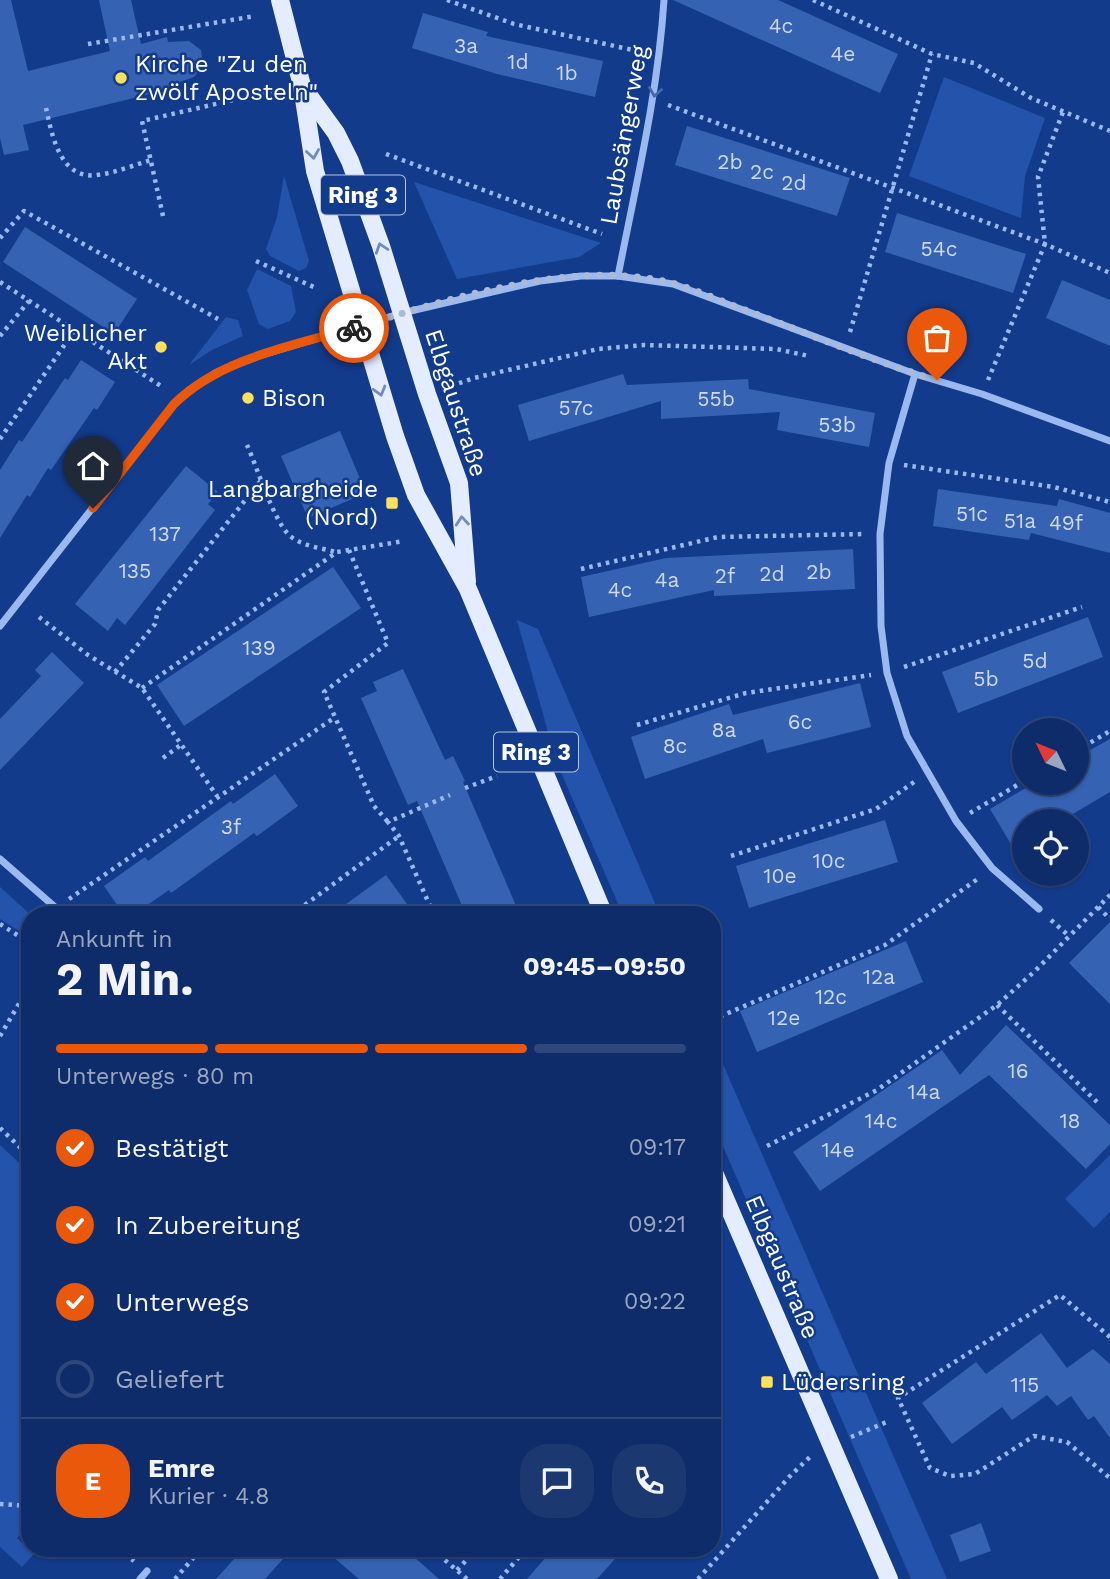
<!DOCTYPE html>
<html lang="de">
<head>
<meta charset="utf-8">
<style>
	:root { --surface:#0e2c69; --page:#1c3871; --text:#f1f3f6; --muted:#9ba7c0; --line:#2e487d; --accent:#ea580c }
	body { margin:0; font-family:"Work Sans",sans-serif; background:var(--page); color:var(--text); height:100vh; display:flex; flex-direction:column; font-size:26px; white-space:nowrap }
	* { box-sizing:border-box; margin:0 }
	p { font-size:23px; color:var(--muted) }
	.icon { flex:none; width:38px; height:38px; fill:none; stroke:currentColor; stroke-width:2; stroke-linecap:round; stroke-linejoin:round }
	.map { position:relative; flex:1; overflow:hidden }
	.details { position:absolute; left:21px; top:906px; width:700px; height:651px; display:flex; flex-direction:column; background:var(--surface); border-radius:28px; box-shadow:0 2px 5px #0004,0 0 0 2px var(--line) }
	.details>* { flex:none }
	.needle { width:46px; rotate:313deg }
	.tools { position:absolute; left:1012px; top:718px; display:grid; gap:14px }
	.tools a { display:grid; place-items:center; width:77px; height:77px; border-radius:50%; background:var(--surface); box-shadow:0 2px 5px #0004,0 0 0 2px var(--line); font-size:35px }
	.pin { position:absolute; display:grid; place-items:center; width:60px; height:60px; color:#fff; margin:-72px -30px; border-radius:50% 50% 50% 0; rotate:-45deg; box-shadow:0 0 7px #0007 }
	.pin .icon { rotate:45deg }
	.courier { position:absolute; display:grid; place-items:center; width:70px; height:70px; margin:-35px; border:5px solid #ea580c; border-radius:50%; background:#fff; color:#222; box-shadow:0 2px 9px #0007 }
	.summary em { font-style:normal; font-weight:700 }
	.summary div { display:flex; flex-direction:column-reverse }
	.summary { display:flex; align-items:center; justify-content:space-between; height:119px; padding:0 35px }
	h1 { font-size:46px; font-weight:700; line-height:52px }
	.bar { display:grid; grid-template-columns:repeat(4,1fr); gap:10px 7px; align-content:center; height:84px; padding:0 35px }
	.bar i { height:9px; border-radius:5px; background:var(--line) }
	.bar .current { background:var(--accent) }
	.bar p { grid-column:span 4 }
	.line { display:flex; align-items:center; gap:18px; padding:0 35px; border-top:2px solid var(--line) }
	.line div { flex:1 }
	.round { display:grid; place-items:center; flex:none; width:74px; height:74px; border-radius:28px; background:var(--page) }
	ol { padding:0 35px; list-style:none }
	li { display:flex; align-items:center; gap:21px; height:77px }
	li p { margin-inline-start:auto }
	li .icon { padding:7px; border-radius:50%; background:var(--accent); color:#fff; stroke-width:4 }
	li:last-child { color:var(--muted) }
	li i { width:38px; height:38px; border:4px solid var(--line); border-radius:50% }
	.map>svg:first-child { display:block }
	.green { fill:#2453ab }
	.building { fill:#3662b3 }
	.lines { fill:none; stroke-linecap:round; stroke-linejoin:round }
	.path { stroke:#9bb9f1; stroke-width:4.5; stroke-dasharray:3.5 5; stroke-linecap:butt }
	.minor { stroke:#9bb9f1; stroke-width:7 }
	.primary { stroke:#e4ecff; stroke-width:18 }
	.oneway { stroke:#4367af }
	.oneway2 { stroke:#718bc0 }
	.done { stroke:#acbad7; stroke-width:7; stroke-dasharray:0 12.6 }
	.route { stroke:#ea580c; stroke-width:9 }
	.poi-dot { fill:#ffe05a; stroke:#133b8c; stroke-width:2.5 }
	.labels { text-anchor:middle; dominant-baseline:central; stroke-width:5; stroke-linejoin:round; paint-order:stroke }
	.number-label { font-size:21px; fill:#cdd8ec }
	.shield { fill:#133b8c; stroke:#b8c4dc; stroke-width:2 }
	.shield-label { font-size:23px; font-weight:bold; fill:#fff }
	.poi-label { font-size:24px; fill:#fff; stroke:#133b8c; text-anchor:start }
	.street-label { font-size:24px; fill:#fff; stroke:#133b8c }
</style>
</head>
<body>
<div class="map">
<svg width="1110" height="1579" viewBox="0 0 1110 1579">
	<rect width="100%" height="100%" fill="#133b8c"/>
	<!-- green -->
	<g class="green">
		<path d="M944 77 1045 118 1025 176 1021 218 909 176Z"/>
		<path d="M284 176 309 261 306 268 299 271 270 256 266 249 277 217Z"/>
		<path d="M414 182 601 243 579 257 457 279Z"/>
		<path d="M257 269 291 286 296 312 290 321 268 329 259 324 247 290Z"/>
		<path d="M226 317 238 320 243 336 212 350 189 365Z"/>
		<path d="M517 620 538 629 660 915H623L556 761Z"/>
		<path d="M0 887 31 915 21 932 0 919Z"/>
		<path d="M712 1039 947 1579H911L712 1121Z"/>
		<path d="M0 1145 30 1173V1524L17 1538 34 1554 22 1567 0 1547Z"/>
		<path d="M1110 1155V1212L1094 1228 1065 1199Z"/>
	</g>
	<!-- building -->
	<g class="building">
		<path d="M0 0H11L28 71 110 51 99 0H131L141 44 167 37 168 42 189 41 201 50 203 65 194 77 177 83 179 87 23 125 29 150 4 155 0 138Z"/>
		<path d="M673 0H778L898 54 880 93Z"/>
		<path d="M423 13 488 32 486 36 603 61 595 97 497 74 412 48Z"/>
		<path d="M687 126 850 178 837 216 675 165Z"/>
		<path d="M897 213 1026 254 1013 293 885 252Z"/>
		<path d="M25 227 137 299 114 334 3 262Z"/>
		<path d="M1062 280 1110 300V346L1046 318Z"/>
		<path d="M81 360 115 382 97 410 94 408 51 470 48 468 30 497 27 495 0 538V470L19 440 22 442 65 378 68 380Z"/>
		<path d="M623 374 627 385 748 379 749 389 875 413 869 447 777 430 780 412 661 419V401L529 441 518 405Z"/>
		<path d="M340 431 366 493 308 518 281 456Z"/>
		<path d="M186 466 218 492 208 504 215 510 125 625 117 618 108 631 75 604Z"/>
		<path d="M938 489 1057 506 1059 499 1110 513V553L1031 533 1029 540 933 526Z"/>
		<path d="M853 549 855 589 714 596V590L589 617 581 577 666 558Z"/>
		<path d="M333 567 361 608 184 726 157 685Z"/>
		<path d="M1088 617 1103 657 958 713 942 672Z"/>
		<path d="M52 652 84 683 0 770V719L41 676 35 670Z"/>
		<path d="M403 669 445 760 453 756 465 781 463 782 520 915H466L417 801 408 805 361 698 377 691 373 682Z"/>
		<path d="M860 683 871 727 767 753 763 739 645 779 631 737 729 704 733 715Z"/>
		<path d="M1110 739V792L1061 821H1024V866L990 809 1036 782H1076V758Z"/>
		<path d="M275 774 298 806 257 836 254 833 171 893 169 890 133 915H124L104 886 145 857 148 861 231 801 233 804Z"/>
		<path d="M885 820 898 862 749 908 736 866Z"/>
		<path d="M386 875 415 915H331Z"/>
		<path d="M1110 922V1004L1069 963Z"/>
		<path d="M906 941 923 982 757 1052 740 1011Z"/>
		<path d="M1006 1025 1110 1125V1144L1086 1169 989 1075 820 1191 793 1152 942 1050 960 1075Z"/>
		<path d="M1041 1333 1067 1368 1093 1349 1110 1364V1438L1094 1416 1088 1420 1071 1396 1057 1406 1047 1395 1012 1420 1002 1407 952 1444 922 1403 976 1362 986 1374Z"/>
		<path d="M981 1523 991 1551 960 1562 950 1535Z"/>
		<path d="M243 1549H292L265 1579H216Z"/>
		<path d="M324 1549H405L439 1579H359Z"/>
		<path d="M553 1549H624L597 1579H527Z"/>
	</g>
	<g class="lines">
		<!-- path -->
		<g class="path">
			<path d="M447 0 514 24 642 52"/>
			<path d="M813 0 932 54 974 63 1031 98 1110 131"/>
			<path d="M88 44 255 16"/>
			<path d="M668 105 1045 244 1110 273"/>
			<path d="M46 108C52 135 60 180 97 175 115 173 134 165 151 160"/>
			<path d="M386 154 602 234"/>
			<path d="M163 216 142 121 272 91"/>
			<path d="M0 238 24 211 218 319"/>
			<path d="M256 261 316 288"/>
			<path d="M0 282 164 388"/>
			<path d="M850 332 932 54"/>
			<path d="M0 336 29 301"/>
			<path d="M988 380 1045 244 1038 177 1063 112"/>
			<path d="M451 386 474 378 598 349 644 345 776 349 809 356"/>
			<path d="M0 439 74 331"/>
			<path d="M247 445C257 467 273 519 289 535 301 546 321 548 336 552"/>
			<path d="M904 465 1054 487 1110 502"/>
			<path d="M349 550 388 643 324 692 374 806 388 822"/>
			<path d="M581 569 718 537 864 534"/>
			<path d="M39 617 88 655 142 688 217 796"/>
			<path d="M904 667 1082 607"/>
			<path d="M115 672 155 624 158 610 262 479"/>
			<path d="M142 688 337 552 404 541"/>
			<path d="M637 725 746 693 871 675"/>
			<path d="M1076 751 1110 731"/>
			<path d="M163 758 182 744"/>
			<path d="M465 788 497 776"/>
			<path d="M970 813 1024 781"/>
			<path d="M731 856 876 809 914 782"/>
			<path d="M69 899 334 718"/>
			<path d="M1098 907 1110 919"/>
			<path d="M291 915 399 836"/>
			<path d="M434 915 399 836 388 822 450 795"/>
			<path d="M1051 920 1069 936"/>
			<path d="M0 924 22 938 30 926"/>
			<path d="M997 1005 1097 1102"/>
			<path d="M712 1020 885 945 979 878"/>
			<path d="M0 1036 30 985"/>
			<path d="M0 1128 30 1157"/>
			<path d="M767 1146 877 1090 997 1005 1035 971 1110 895"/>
			<path d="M712 1300 721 1289"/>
			<path d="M1110 1337 1060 1295 898 1398 930 1468 950 1476 975 1474 1034 1436 1067 1442 1110 1478"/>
			<path d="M851 1437 889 1421"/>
			<path d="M0 1504 30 1506"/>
			<path d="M118 1549 134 1561"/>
			<path d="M432 1549 467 1579"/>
			<path d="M457 1570 477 1549"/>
			<path d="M175 1579 201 1549"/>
			<path d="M500 1579 526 1549"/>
			<path d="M698 1579 791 1475 811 1456"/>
		</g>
		<!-- minor -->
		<g class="minor">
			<path d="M618 276C636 184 658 94 664 0"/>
			<path d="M915 374 889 463 880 534 881 626 887 673 907 736 956 821 992 868 1039 909"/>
			<path d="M0 626 174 404 189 390 217 372 259 356 402 313 540 281 581 276H618L673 284 915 374 982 394 1110 441"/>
			<path d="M0 859 64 915"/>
			<path d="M140 1579 147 1571"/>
		</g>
		<!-- primary -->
		<g class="primary">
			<path d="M280 0 302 86 315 171 395 436 416 495 468 589 604 915"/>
			<path d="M304 89 336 133 350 161 381 246 427 394 459 483 467 582"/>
			<path d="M712 1168 889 1579"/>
		</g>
	</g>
	<!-- one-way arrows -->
	<defs><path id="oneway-chevron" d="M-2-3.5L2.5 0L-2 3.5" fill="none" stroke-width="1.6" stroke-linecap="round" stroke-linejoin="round" transform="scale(1.75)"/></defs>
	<use class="oneway" href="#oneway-chevron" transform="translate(655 92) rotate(99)"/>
	<g class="oneway2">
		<use href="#oneway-chevron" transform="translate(313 154) rotate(81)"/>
		<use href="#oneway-chevron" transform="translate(381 248) rotate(-108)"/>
		<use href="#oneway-chevron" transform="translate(380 391) rotate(74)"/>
		<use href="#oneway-chevron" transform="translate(462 521) rotate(-95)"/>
	</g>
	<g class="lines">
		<!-- done -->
		<path class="done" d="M354 328C450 299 572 258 672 283 694 289 716 299 737 307 803 331 871 361 937 380"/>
		<!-- route -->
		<path class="route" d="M93 508 174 404C221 358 292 346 354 328"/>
	</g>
	<!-- markers -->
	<g class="poi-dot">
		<circle cx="121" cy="78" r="7"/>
		<circle cx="161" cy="347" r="7"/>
		<circle cx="248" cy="398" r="7"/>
		<rect x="385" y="496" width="14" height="14" rx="3.5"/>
		<rect x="760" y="1375" width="14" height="14" rx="3.5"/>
	</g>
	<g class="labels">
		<!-- number labels -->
		<g class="number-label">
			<text x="781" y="25">4c</text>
			<text x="466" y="45">3a</text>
			<text x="843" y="53">4e</text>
			<text x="518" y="61">1d</text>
			<text x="567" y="72">1b</text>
			<text x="730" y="161">2b</text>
			<text x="762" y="171">2c</text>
			<text x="794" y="182">2d</text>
			<text x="939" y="248">54c</text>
			<text x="716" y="398">55b</text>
			<text x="576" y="407">57c</text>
			<text x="837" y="424">53b</text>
			<text x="972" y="513">51c</text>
			<text x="1020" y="520">51a</text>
			<text x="1066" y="522">49f</text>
			<text x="165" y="533">137</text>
			<text x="135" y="570">135</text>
			<text x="819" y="571">2b</text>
			<text x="772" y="573">2d</text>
			<text x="725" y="575">2f</text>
			<text x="667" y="579">4a</text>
			<text x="620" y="589">4c</text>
			<text x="259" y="647">139</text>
			<text x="1035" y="660">5d</text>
			<text x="986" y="678">5b</text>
			<text x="800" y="721">6c</text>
			<text x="724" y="729">8a</text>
			<text x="675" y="745">8c</text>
			<text x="231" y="826">3f</text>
			<text x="829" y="860">10c</text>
			<text x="780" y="875">10e</text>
			<text x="879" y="976">12a</text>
			<text x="831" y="996">12c</text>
			<text x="784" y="1017">12e</text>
			<text x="1018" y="1070">16</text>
			<text x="924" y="1091">14a</text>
			<text x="881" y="1120">14c</text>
			<text x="1070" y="1120">18</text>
			<text x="838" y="1149">14e</text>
			<text x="1025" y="1384">115</text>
		</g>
		<!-- shield labels -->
		<g class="shield">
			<rect x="321" y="175.5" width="84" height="39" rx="5"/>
			<rect x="494" y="732.5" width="84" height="39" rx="5"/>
		</g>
		<g class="shield-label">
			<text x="363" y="195">Ring 3</text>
			<text x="536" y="752">Ring 3</text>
		</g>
		<!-- poi labels -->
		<g class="poi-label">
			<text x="135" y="64">Kirche "Zu den<tspan x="135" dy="28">zwölf Aposteln"</tspan></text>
			<text x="147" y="333" text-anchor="end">Weiblicher<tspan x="147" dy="28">Akt</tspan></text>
			<text x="262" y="398">Bison</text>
			<text x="378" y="489" text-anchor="end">Langbargheide<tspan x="378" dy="28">(Nord)</tspan></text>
			<text x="781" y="1382">Lüdersring</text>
		</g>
		<!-- street labels -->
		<g class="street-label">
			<text transform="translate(624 135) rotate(-80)">Laubsängerweg</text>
			<text transform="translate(456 403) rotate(72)">Elbgaustraße</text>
			<text transform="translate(782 1267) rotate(67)">Elbgaustraße</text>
		</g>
	</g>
</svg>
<div class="tools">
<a><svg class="needle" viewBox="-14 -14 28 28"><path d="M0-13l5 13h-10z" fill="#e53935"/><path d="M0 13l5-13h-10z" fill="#9ba7c0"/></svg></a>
<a><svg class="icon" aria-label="locate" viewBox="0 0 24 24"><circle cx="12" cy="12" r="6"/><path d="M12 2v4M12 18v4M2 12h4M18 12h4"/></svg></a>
</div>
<div class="pin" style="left:937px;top:380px;background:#ea580c"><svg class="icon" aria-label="bag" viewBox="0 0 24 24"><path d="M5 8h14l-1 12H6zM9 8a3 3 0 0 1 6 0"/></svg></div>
<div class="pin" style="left:93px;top:508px;background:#1f2937"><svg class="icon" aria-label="home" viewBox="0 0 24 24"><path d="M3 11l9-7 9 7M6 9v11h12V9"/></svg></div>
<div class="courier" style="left:354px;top:328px"><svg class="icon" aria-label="bike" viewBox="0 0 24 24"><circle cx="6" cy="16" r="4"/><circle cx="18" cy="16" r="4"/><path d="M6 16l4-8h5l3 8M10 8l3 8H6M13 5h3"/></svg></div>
<section class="details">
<div class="summary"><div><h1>2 Min.</h1><p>Ankunft in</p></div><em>09:45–09:50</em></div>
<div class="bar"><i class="current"></i><i class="current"></i><i class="current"></i><i></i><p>Unterwegs · 80 m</p></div>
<ol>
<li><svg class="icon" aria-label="check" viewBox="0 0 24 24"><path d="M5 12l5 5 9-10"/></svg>Bestätigt<p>09:17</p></li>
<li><svg class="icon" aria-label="check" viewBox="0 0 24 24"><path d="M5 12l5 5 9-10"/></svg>In Zubereitung<p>09:21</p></li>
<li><svg class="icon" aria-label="check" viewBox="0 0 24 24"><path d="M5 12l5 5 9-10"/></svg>Unterwegs<p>09:22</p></li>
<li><i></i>Geliefert</li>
</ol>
<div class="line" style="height:126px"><b class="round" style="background:var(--accent);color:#fff">E</b><div><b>Emre</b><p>Kurier · 4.8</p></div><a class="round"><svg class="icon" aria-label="chat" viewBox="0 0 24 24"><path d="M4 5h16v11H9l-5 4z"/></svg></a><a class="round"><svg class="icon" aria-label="phone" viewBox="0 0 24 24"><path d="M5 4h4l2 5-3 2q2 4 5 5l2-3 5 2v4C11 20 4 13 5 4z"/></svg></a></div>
</section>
</div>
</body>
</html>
